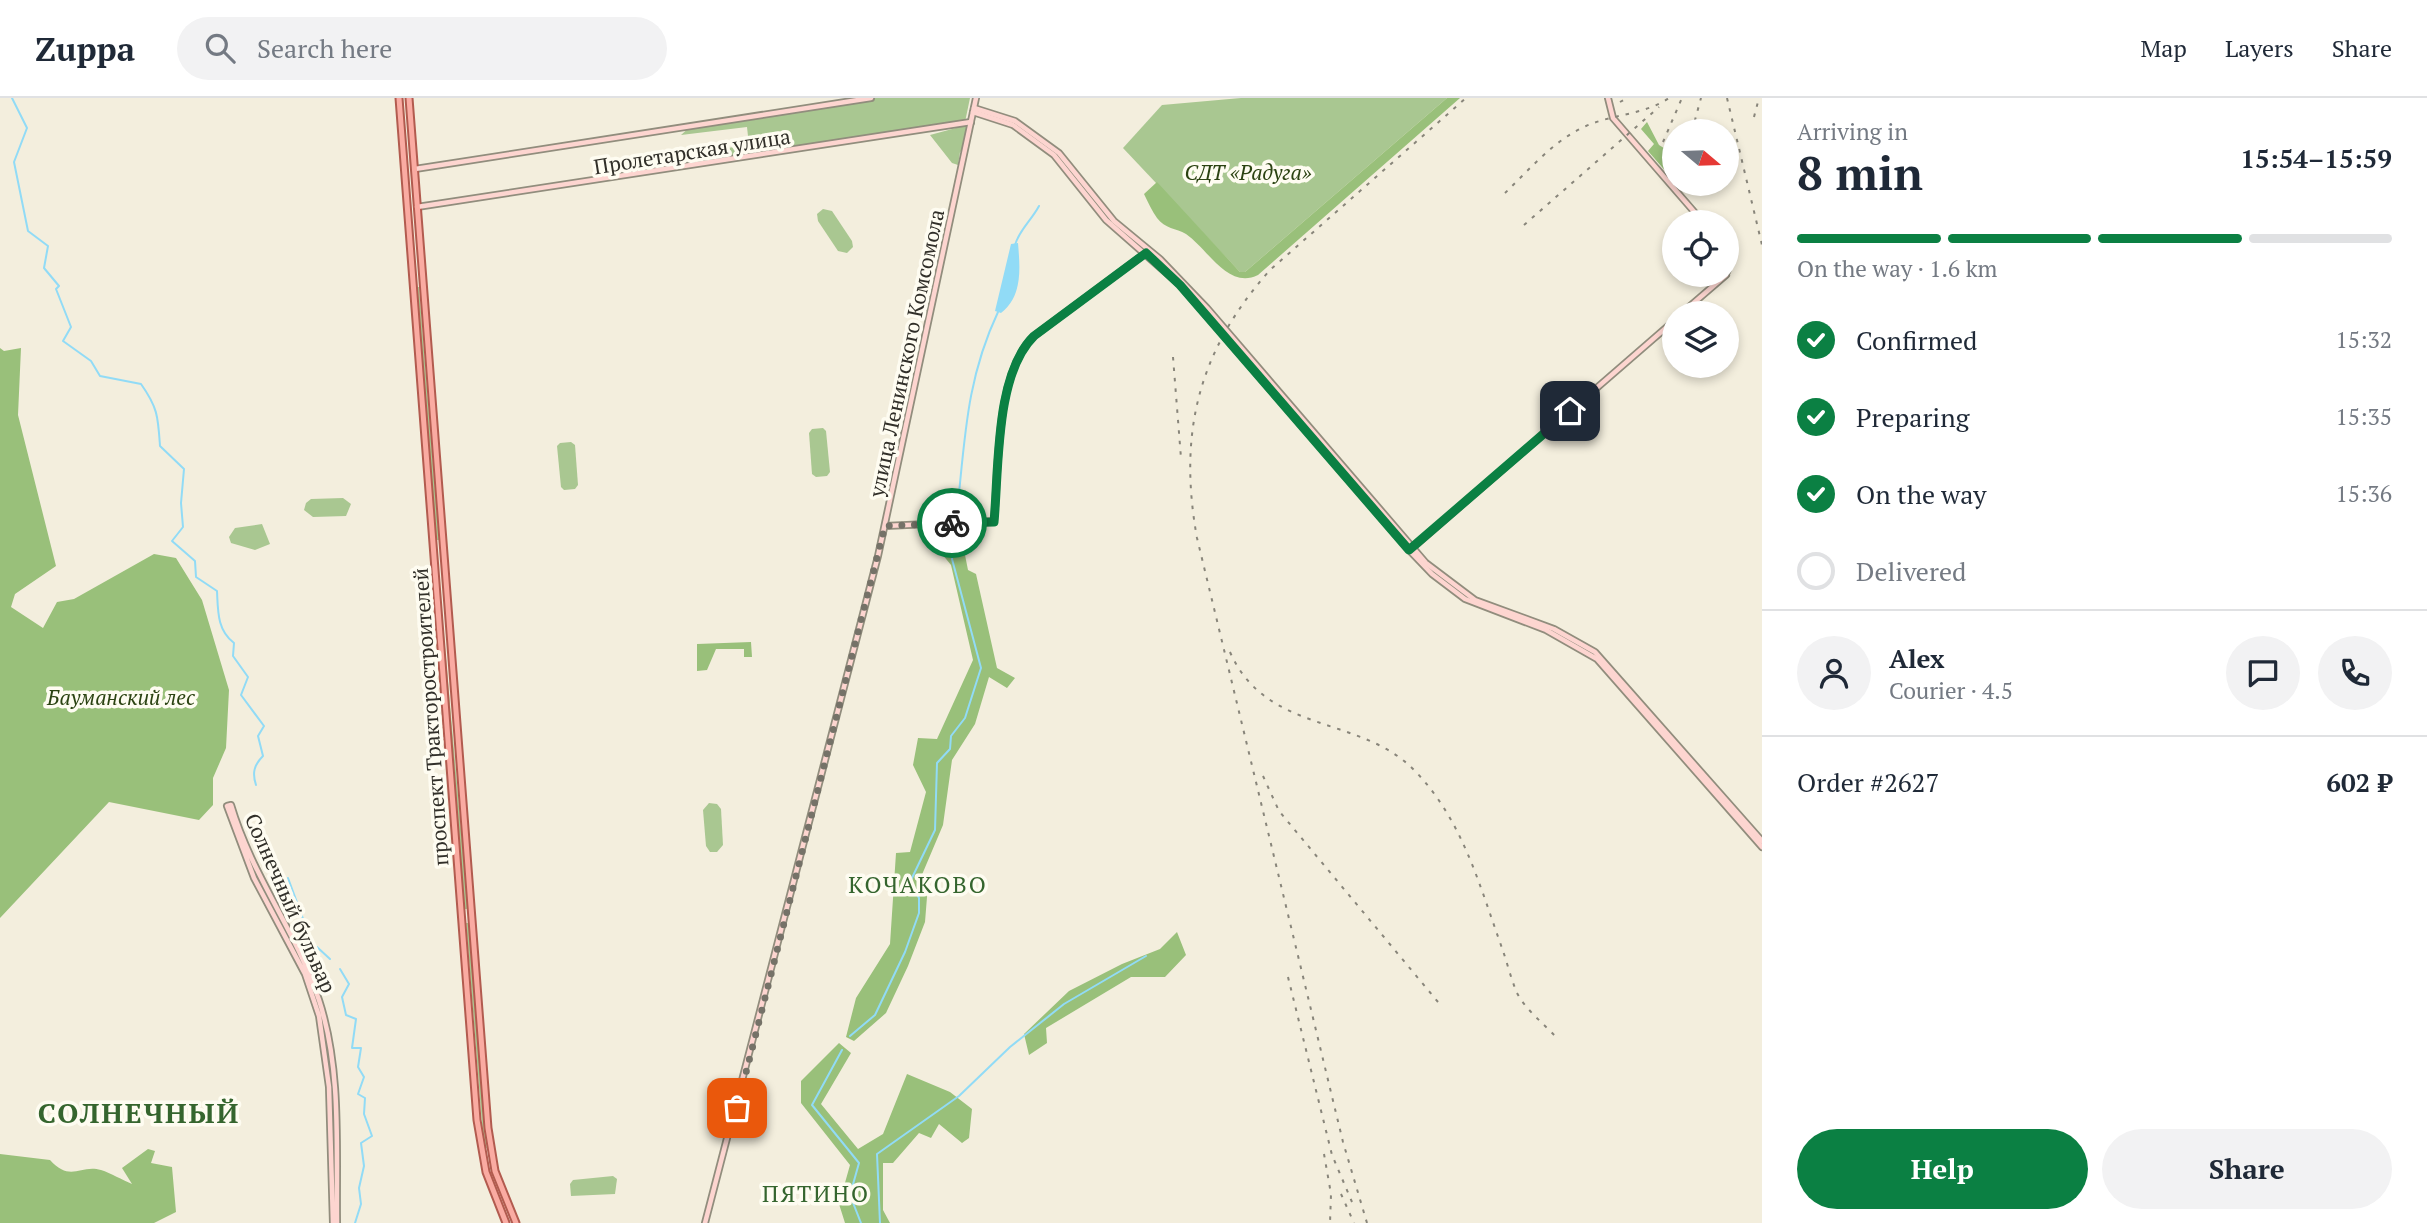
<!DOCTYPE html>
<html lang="en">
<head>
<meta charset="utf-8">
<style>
	:root { --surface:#fff; --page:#f2f2f3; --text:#1f2937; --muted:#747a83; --line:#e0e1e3; --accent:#0b8043 }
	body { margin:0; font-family:"PT Serif",serif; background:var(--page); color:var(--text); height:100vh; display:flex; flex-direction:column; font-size:26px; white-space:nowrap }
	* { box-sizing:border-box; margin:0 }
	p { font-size:23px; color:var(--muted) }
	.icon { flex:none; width:38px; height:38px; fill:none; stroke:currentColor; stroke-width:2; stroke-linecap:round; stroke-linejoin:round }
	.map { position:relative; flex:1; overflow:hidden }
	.side { display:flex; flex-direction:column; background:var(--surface); width:665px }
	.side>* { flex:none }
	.needle { width:46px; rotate:109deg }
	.tools { position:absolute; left:1662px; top:21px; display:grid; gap:14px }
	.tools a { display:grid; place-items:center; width:77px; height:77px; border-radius:50%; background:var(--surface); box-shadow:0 4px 10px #0003; font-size:35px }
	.pin { position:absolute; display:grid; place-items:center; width:60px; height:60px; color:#fff; margin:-30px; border-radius:14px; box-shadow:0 4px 10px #0006 }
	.courier { position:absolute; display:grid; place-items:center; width:70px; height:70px; margin:-35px; border:5px solid #0b8043; border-radius:50%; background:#fff; color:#222; box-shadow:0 2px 9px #0007 }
	.overview em { font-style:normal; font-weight:600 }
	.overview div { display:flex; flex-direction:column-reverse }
	.overview { display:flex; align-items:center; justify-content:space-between; height:119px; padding:0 35px }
	h1 { font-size:46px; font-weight:600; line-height:52px }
	.bar { display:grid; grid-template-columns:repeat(4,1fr); gap:10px 7px; align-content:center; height:84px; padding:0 35px }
	.bar i { height:9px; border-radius:5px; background:var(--line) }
	.bar .on { background:var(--accent) }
	.bar p { grid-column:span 4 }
	.line { display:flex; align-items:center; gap:18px; padding:0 35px; border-top:2px solid var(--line) }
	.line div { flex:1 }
	.round { display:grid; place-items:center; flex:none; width:74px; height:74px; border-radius:37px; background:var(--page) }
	ol { padding:0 35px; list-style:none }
	li { display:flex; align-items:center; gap:21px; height:77px }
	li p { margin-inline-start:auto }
	li .icon { padding:7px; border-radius:50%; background:var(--accent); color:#fff; stroke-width:4 }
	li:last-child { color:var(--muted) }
	li i { width:38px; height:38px; border:4px solid var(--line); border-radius:50% }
	.primary-button { display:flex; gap:14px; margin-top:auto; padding:14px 35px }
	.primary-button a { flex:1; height:80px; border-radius:42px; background:var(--accent); color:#fff; font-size:28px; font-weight:600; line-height:80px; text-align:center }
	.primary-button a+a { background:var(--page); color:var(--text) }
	header { display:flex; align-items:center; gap:42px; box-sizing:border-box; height:98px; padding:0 35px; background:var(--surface); border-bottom:2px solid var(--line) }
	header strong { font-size:33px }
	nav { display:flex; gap:38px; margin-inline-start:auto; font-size:24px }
	.search { width:490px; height:63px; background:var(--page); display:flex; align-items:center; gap:18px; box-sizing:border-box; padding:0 24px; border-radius:38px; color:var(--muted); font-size:26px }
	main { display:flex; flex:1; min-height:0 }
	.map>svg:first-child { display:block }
	.green { fill:#a9c791 }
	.forest { fill:#99c07a }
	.water { fill:#91dbf6 }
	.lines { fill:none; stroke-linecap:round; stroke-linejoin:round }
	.stream { stroke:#91dbf6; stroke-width:2 }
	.secondary-casing { stroke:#918d7d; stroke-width:8 }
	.primary-casing { stroke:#b25b4f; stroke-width:9 }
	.secondary { stroke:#fdd5d0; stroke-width:4.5 }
	.primary { stroke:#faaba2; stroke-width:5 }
	.rail { stroke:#88857a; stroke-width:2; stroke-dasharray:3.5 7; stroke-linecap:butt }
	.done { stroke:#757268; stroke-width:7; stroke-dasharray:0 12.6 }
	.route { stroke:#0b8043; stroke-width:9 }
	.labels { text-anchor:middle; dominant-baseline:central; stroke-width:7; stroke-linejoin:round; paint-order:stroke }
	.street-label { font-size:21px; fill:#312f29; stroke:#fefcf1 }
	.park-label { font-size:21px; font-style:italic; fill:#2b4312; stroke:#fefcf1 }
	.neighbourhood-label { font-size:23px; letter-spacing:2px; fill:#35652e; stroke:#fefcf1 }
	.district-label { font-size:28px; font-weight:bold; letter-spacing:2px; fill:#35652e; stroke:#fefcf1 }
</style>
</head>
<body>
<header>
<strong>Zuppa</strong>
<div class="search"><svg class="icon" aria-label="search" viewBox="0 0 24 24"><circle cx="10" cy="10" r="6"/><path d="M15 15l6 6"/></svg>Search here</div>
<nav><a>Map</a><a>Layers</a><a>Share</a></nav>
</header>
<main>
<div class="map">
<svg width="1762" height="1125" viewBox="0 0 1762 1125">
	<rect width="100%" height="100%" fill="#f3eedd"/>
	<!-- green -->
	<g class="green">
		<path d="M873 0H970L965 24 692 69 684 56 749 47 747 29 681 37 692 27Z"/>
		<path d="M1241 0H1447L1245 174H1240L1123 50 1162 7Z"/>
		<path d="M967 27 964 52 960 54 958 67 952 65 930 37Z"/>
		<path d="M823 111 832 113 852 143 853 149 847 155 838 153 818 123 817 116Z"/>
		<path d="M417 189H419L439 442H436Z"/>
		<path d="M823 330 826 333 830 374 827 378 816 379 812 376 809 335 812 331Z"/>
		<path d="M571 344 575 347 578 387 575 391 564 392 561 389 557 348 560 345Z"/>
		<path d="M343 400 351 406 346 418 313 419 304 412 306 405 311 401Z"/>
		<path d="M262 426 270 446 255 452 231 445 229 439 235 430Z"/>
		<path d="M437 458 468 811H464Z"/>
		<path d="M709 705 717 706 721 711 723 747 717 754H710L706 748 703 712Z"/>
		<path d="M466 825H469L487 1050 484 1051Z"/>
		<path d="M613 1078 617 1081 615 1096 571 1098 570 1086 573 1082Z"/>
	</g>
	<!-- forest -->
	<g class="forest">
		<path d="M1447 0H1460L1258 177C1228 192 1208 151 1186 136 1176 130 1165 131 1157 120 1152 113 1148 104 1144 96L1157 84 1240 174H1245Z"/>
		<path d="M1647 24 1659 47 1675 57V84L1648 53 1654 46 1641 31Z"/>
		<path d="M0 250 4 253 21 250 18 317 56 468 15 496 11 509 43 530 57 504 74 501 154 456 176 460 202 502 229 592 226 650 213 680V707L199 722 109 704 0 820Z"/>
		<path d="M935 432H960L968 472 976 476 997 570 1015 580 1007 590 989 579 975 626 952 662 943 727 921 779 927 799 925 824 908 868 886 915 854 943 846 939 856 900 890 846 896 755 910 754 926 694 913 667 918 640 937 641 973 562 951 467 933 445Z"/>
		<path d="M751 544 752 559H744V551H716L707 572 697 573V546Z"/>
		<path d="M1177 834 1186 857 1165 879H1131L1046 930 1047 945 1029 957 1024 936 1069 893 1122 866 1160 851Z"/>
		<path d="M839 945 851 955 821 1006 858 1051 883 1036 907 976 950 994 972 1011 969 1040 962 1045 939 1026 931 1040 919 1035 893 1065H883V1112L890 1125H845L839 1106 850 1067 801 1005V983Z"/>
		<path d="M148 1051 155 1053 151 1065 172 1069 176 1114 154 1125H0V1056L50 1062C71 1085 80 1066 101 1072 111 1075 122 1082 132 1086L122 1070Z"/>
	</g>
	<!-- water -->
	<path class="water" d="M1018 145C1020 170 1023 198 1001 215L995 213 1011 146Z"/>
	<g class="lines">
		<!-- stream -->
		<g class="stream">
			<path d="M12 0 27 30 14 64 28 133 48 148 44 170 59 188 56 191 71 229 63 243 91 263 100 278 141 286C158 310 158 319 160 348L184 371 181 405 183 429 172 443 195 463 196 479 217 493C218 513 217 532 234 545L233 558 248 579 241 597 264 628 258 638 263 658C254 667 252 675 256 687"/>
			<path d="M1015 147C1019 132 1031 123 1039 108"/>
			<path d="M957 415C965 341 966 282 998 214"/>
			<path d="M250 730 270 752"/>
			<path d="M288 780 309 837"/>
			<path d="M317 849 330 861"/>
			<path d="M340 871 349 886 342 899 346 917 356 921 352 950H361L358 969 364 979 358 996 365 1000 364 1016 372 1038 361 1045 364 1068 359 1090 361 1106 355 1125"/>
			<path d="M850 938 875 917 905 854 919 815V800L910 784 935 732 937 665 950 651 951 638 965 620 981 570 952 461 954 439"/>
			<path d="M842 952 812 1007 859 1065 850 1097 861 1125"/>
			<path d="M880 1125 877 1056 959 998 1010 949 1064 906 1146 858"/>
		</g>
		<!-- secondary casing -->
		<g class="secondary-casing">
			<g id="secondary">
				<path d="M1608 0 1613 20 1703 124"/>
				<path d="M974 10 1015 23 1059 55 1114 123 1160 161 1207 210 1426 465 1475 502 1554 531 1595 554 1762 743"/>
				<path d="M973 14 1013 27 1054 57 1106 122 1180 187 1409 452 1432 476 1465 501 1546 532 1597 561 1762 749"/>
				<path d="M415 71 871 0"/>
				<path d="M417 109 971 24"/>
				<path d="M1727 155 1730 165 1727 174"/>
				<path d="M1682 215 1726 177"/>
				<path d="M885 428 994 423C999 370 995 275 1034 238L1147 154"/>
				<path d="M1410 452 1675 222"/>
				<path d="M333 1125 329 989 319 918 305 876 254 780 227 708 231 707C252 778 296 833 319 902 342 972 336 1052 337 1125"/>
				<path d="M705 1125 878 458 976 0"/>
			</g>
		</g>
		<!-- primary casing -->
		<g class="primary-casing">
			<g id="primary">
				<path d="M399 0 477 1022 486 1074 506 1125"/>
				<path d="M409 0 488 1030 495 1073 516 1125"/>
			</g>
		</g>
		<!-- secondary -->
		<use href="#secondary" class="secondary"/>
		<!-- primary -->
		<use href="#primary" class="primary"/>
		<!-- rail -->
		<g class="rail">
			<path d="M1727 0 1762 147"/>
			<path d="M1620 4 1627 0"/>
			<path d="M1754 19 1759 0"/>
			<path d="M1692 33 1701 0"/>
			<path d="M1663 44 1682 0"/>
			<path d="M1505 95C1529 72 1554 42 1586 28 1613 16 1644 17 1669 0"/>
			<path d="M1524 127 1659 9"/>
			<path d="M1173 259 1181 360"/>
			<path d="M1230 554C1266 636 1359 617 1413 671 1462 720 1479 786 1502 850 1507 864 1511 881 1517 895 1525 911 1544 926 1556 939"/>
			<path d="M1263 678 1279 713 1438 904"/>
			<path d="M1288 879 1332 1057 1352 1104"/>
			<path d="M1324 1056 1331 1096 1330 1125"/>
			<path d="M1341 1096 1354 1125"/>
			<path d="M1367 1125 1343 1044 1197 440C1178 335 1198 253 1270 172L1466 0"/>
		</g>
	</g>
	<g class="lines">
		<!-- done -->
		<path class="done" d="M737 1010 885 428 952 425"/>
		<!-- route -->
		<path class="route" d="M952 425 994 424C999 370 995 276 1034 238L1146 155 1180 187 1409 452 1570 313"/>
	</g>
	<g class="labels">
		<!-- street labels -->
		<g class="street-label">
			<text transform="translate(692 53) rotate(-9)">Пролетарская улица</text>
			<text transform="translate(906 255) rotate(-78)">улица Ленинского Комсомола</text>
			<text transform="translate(430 619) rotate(-94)">проспект Тракторостроителей</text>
			<text transform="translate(291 805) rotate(66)">Солнечный бульвар</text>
		</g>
		<!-- park labels -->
		<g class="park-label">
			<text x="1248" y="74">СДТ «Радуга»</text>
			<text x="121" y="599">Бауманский лес</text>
		</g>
		<!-- neighbourhood labels -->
		<g class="neighbourhood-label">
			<text x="918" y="786">КОЧАКОВО</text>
			<text x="816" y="1095">ПЯТИНО</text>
		</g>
		<!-- district labels -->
		<g class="district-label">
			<text x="139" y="1014">СОЛНЕЧНЫЙ</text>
		</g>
	</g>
</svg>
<div class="tools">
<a><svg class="needle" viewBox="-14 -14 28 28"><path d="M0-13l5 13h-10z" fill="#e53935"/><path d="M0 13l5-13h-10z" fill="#747a83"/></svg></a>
<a><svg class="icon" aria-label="locate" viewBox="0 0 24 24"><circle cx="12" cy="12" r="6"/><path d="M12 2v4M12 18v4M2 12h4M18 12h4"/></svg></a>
<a><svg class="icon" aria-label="layers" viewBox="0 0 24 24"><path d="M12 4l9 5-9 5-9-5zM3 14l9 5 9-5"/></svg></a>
</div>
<div class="pin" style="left:737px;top:1010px;background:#ea580c"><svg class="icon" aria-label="bag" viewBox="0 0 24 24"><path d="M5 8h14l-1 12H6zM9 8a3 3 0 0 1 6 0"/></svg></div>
<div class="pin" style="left:1570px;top:313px;background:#1f2937"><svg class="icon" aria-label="home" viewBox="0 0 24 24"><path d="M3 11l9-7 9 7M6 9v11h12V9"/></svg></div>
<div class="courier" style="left:952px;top:425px"><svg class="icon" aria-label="bike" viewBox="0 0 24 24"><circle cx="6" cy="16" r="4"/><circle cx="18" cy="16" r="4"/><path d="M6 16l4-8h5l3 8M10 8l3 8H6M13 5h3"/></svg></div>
</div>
<section class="side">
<div class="overview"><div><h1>8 min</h1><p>Arriving in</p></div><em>15:54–15:59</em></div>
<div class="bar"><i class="on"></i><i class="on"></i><i class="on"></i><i></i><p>On the way · 1.6 km</p></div>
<ol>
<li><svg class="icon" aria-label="check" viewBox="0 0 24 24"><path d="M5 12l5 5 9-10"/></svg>Confirmed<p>15:32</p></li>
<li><svg class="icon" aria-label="check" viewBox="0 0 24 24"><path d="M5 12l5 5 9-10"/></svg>Preparing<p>15:35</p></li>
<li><svg class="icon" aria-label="check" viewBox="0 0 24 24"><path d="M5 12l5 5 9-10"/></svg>On the way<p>15:36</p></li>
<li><i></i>Delivered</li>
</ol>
<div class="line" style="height:126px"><a class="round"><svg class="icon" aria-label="person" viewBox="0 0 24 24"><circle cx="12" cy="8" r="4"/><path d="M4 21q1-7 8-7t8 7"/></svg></a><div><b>Alex</b><p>Courier · 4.5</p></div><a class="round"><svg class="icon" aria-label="chat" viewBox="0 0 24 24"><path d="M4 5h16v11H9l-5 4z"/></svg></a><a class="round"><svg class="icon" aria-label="phone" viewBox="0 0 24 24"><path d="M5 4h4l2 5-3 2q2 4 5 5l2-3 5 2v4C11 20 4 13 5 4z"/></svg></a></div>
<div class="line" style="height:91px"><div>Order #2627</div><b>602 ₽</b></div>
<div class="primary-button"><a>Help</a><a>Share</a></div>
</section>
</main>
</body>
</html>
